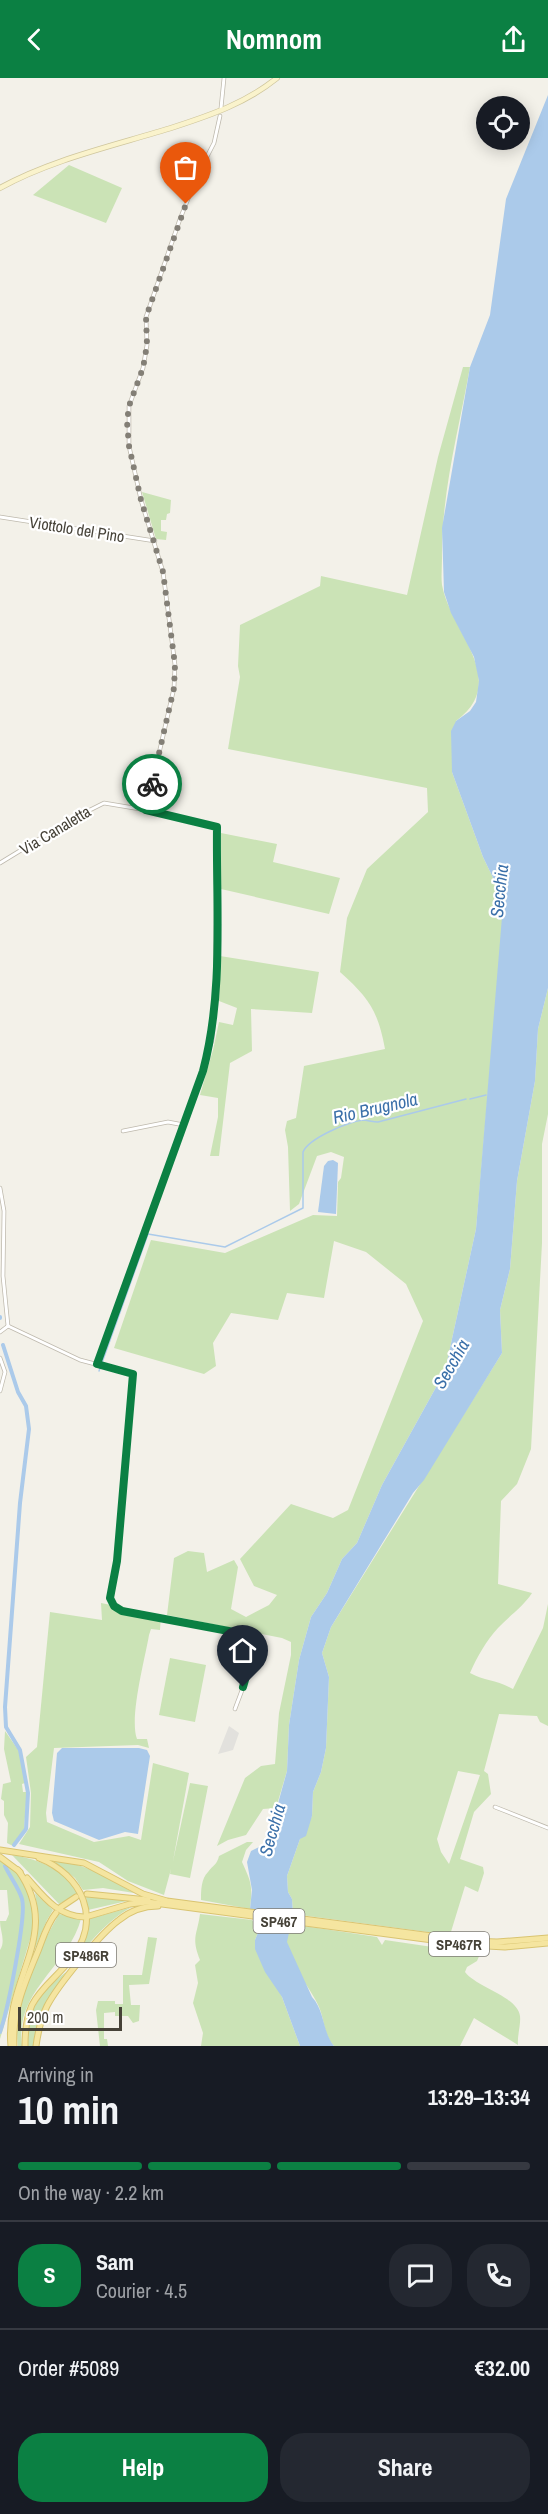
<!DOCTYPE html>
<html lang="en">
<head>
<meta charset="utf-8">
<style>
	:root { --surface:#171b24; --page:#242831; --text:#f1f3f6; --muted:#9ea1a6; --line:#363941; --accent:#0b8043 }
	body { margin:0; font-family:"Archivo Narrow",sans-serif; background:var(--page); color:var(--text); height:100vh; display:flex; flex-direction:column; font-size:22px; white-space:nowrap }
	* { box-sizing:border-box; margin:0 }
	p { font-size:20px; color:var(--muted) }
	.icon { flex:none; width:33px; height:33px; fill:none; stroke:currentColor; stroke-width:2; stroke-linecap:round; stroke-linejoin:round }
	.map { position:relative; height:1968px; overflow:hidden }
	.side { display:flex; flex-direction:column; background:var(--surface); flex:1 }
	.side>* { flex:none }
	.fabs { position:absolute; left:476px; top:18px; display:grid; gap:12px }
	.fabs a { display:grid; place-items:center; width:54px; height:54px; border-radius:50%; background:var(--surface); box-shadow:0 3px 15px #0003; font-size:30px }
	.scale { position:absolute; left:18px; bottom:15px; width:104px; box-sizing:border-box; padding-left:6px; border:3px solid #464238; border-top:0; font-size:16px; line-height:21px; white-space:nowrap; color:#464238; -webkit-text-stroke:4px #fff; paint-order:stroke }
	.pin { position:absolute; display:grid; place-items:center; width:51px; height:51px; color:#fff; margin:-62px -26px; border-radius:50% 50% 50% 0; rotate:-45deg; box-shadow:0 0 6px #0007 }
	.pin .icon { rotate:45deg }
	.courier { position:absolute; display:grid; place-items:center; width:60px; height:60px; margin:-30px; border:4px solid #0b8043; border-radius:50%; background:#fff; color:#222; box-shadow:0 2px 8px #0007 }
	.head em { font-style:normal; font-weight:700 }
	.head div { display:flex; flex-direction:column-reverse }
	.head { display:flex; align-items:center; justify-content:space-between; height:102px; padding:0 18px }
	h1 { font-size:39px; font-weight:700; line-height:45px }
	.bar { display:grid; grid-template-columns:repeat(4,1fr); gap:9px 6px; align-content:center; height:72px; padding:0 18px }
	.bar i { height:8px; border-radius:4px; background:var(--line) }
	.bar .on { background:var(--accent) }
	.bar p { grid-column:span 4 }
	.line { display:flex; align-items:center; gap:15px; padding:0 18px; border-top:2px solid var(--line) }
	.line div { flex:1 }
	.round { display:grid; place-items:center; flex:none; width:63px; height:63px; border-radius:24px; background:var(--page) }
	.cta { display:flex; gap:12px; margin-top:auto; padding:12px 18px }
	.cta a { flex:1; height:69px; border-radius:24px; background:var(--accent); color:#fff; font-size:24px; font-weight:700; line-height:69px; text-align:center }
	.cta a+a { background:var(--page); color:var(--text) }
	header { display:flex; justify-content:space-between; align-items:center; height:78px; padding:0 18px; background:var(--accent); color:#fff; font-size:27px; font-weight:700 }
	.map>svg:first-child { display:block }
	.green { fill:#cbe3b6; fill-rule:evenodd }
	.parking { fill:#e2e1dd }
	.water { fill:#abcaea }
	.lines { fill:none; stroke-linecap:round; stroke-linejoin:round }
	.stream { stroke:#abcaea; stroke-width:1.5 }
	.canal { stroke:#abcaea; stroke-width:4 }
	.minor-casing { stroke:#beb9ad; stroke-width:4.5 }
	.secondary-casing { stroke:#cfc69d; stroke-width:6 }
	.primary-casing { stroke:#d9c471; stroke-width:7 }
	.minor { stroke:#fff; stroke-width:3 }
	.secondary { stroke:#faf3cc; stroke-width:4.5 }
	.primary { stroke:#f5e5a0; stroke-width:5 }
	.done { stroke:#837f76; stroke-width:6; stroke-dasharray:0 10.8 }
	.route { stroke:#0b8043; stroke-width:8 }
	.labels { text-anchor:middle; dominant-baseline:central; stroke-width:4.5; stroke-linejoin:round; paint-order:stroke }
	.shield { fill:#fff; stroke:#7e7b74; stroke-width:1.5 }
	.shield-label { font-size:15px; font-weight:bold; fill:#464238 }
	.street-label { font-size:16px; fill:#464238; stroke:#fff }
	.water-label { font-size:18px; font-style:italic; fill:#3b70a9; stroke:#fff }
</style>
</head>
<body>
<header><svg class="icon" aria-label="back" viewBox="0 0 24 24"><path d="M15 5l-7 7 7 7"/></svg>Nomnom<svg class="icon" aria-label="share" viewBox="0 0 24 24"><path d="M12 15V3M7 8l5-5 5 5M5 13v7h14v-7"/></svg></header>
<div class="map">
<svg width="548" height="1968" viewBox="0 0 548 1968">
	<rect width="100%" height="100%" fill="#f3f1e9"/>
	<!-- green -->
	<g class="green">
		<path d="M69 87 122 110 106 145 33 117Z"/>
		<path d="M463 289H470C459 351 441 416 442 480 442 489 441 499 442 507 451 555 511 602 456 643L452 694 483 779 497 808 503 827V843L476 1151 445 1293 382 1407 357 1465 342 1481 327 1515 311 1539 299 1582 289 1647 287 1693 276 1730 263 1731 246 1757 228 1762 217 1768 245 1700 261 1688 275 1686 279 1635 291 1577V1564L282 1560 167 1537 174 1480 188 1473 204 1475 207 1494 234 1482 238 1489 231 1531 246 1539 269 1527 277 1517 254 1508 240 1481 291 1426 333 1440 348 1432 423 1243 406 1206 366 1174 334 1163 324 1220 287 1215 278 1242 231 1235 213 1265 216 1288 204 1296 114 1270 151 1162 225 1175 313 1137 337 1138 338 1104 341 1100 344 1079 331 1074 317 1078 299 1126 290 1133 288 1069 285 1052 287 1043 296 1040 304 988 385 971C378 933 369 920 340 894L347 840 367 791 428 734 427 710 228 671 240 599 238 588 240 547 320 508 321 498 407 517 438 379Z"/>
		<path d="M142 414 171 422 170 435 167 436 166 442H161V453L167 454 166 462 156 461Z"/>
		<path d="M221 755 277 766 273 784 340 800 329 836 221 811Z"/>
		<path d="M220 878 319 894 312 935 251 931 252 973 230 985 219 1078H210L218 1039V1020L200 1017 213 972 219 944 233 947 237 930 219 923Z"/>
		<path d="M548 910V1036L542 1066V1165L531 1371 517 1406 501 1423 498 1506 532 1515C523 1529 509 1538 498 1550 486 1563 477 1579 470 1595 485 1603 497 1602 513 1611L543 1550 548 1526V1648L540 1644 537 1638 499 1636 484 1693 488 1696 491 1716 474 1734 460 1781 483 1789 484 1795 478 1814 465 1808 450 1857 293 1836 292 1821 288 1814 287 1798 300 1761 312 1738 313 1714 321 1694 326 1670 329 1599 322 1575 331 1549 502 1275 500 1232 510 1191 517 1103 535 1003 538 951ZM458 1693 480 1697 449 1786 441 1774 437 1761Z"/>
		<path d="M101 1525 161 1537 160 1552 151 1551 149 1557C145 1581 129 1640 137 1661H147L149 1670 138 1667 54 1670 46 1735 47 1744 94 1764 129 1758 141 1762 153 1685 189 1695 173 1783 190 1705 208 1708 190 1800 170 1796 171 1791 164 1817 128 1803 99 1784 19 1766 30 1749 31 1715 26 1679 37 1669 50 1534 102 1542Z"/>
		<path d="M170 1580 206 1587 195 1644 159 1637Z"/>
		<path d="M5 1653 19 1673 25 1705 22 1706 23 1714H27L24 1751 13 1768 7 1765 8 1745 4 1737V1723L1 1721 3 1706 11 1704 4 1671Z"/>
		<path d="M247 1764H253L246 1772 242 1784C251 1804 253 1807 250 1831L201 1822C201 1813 201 1801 208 1794 213 1787 217 1787 219 1778Z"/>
		<path d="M12 1777C38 1781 65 1791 78 1816L59 1826Z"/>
		<path d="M52 1782C88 1786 103 1798 134 1815L103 1810 83 1812 75 1800Z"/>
		<path d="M0 1783C25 1793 34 1823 34 1848L0 1961V1872C6 1863 0 1853 0 1843H6L9 1836 7 1812H0Z"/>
		<path d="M35 1815 53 1832 47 1842 31 1880 39 1840Z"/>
		<path d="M91 1818 131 1822 88 1832 86 1819Z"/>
		<path d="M132 1829C107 1842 90 1865 71 1886 81 1871 87 1859 89 1841Z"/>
		<path d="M59 1836 81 1841C68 1889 14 1913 22 1968H18C12 1923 37 1875 59 1836Z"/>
		<path d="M200 1836 252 1842 259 1852 255 1862 282 1919 300 1968H201L203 1955 193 1925 198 1905 195 1887 200 1882C191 1859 197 1858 200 1836Z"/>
		<path d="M291 1846 377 1859 382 1867 385 1862 480 1876 477 1883 467 1889 465 1894C476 1909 517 1918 520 1938 521 1947 517 1958 518 1967L474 1940 460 1968H334C323 1956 325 1943 319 1929 311 1910 288 1885 287 1865 286 1859 289 1852 291 1846Z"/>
		<path d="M148 1859 157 1860 149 1906 129 1907 131 1927H140L139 1943 133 1945 128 1938H115V1934L104 1935V1961H107L108 1968H100L96 1932 98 1923H115V1926H123V1897H142Z"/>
		<path d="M66 1894C49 1920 35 1936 34 1968H28C28 1932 38 1916 66 1894Z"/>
	</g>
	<!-- parking -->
	<path class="parking" d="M229 1648 239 1655 233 1672 218 1676Z"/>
	<!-- water -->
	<g class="water">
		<path d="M548 17V910L538 951 535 1003 517 1103 510 1191 500 1232 502 1275 424 1402 413 1415 331 1549 322 1575 329 1599 326 1670 321 1694 313 1714 312 1738 306 1758 300 1761 287 1798 288 1814 292 1821 293 1836 287 1864 312 1919C325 1933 322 1953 334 1968H300L282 1919 265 1894 255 1871V1862L259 1852 250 1831 252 1812 247 1784 251 1773 267 1765 287 1693 289 1647 299 1582 311 1539 327 1515 342 1481 357 1465 382 1407 445 1293 476 1151 503 827 497 808 483 779 452 694 451 653 456 643 470 633 476 624 479 603 474 579 451 535 444 514 442 450 470 289 490 237 506 121Z"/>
		<path d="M333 1082 338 1085 336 1136 318 1134 324 1088 328 1083Z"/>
		<path d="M62 1670H139L147 1672 150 1678 138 1756 125 1754 99 1762 54 1743 52 1735 57 1675Z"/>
	</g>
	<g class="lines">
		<!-- stream -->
		<g class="stream">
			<path d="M470 1021 486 1017"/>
			<path d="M99 1293 148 1156 225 1169 303 1130V1074C309 1060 348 1044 363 1042 367 1042 373 1044 378 1044L466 1021"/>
		</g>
		<!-- canal -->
		<g class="canal">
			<path d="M0 1239V1240"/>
			<path d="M3 1267 18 1314 26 1328 29 1351 20 1425 5 1629 6 1649 20 1672 28 1715 26 1751 14 1767"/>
			<path d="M0 1954C7 1935 27 1838 22 1821 19 1810 10 1799 5 1788"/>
		</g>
		<!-- minor casing -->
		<g class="minor-casing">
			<g id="minor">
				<path d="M221 30 224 0"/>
				<path d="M0 439 155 463"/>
				<path d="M146 732 174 610 175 587 163 494 141 422 129 368V328L143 290 147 267 146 239 180 141 198 96 214 65 220 38"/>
				<path d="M0 785 72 741 104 725 146 732 217 749 215 925 212 962 184 1047 97 1286"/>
				<path d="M123 1053 168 1044 184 1047"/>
				<path d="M0 1110 4 1133 3 1198 8 1248"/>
				<path d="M8 1248 80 1282 133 1296 117 1483 111 1523 114 1529 122 1533 242 1555 252 1559C258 1576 241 1614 235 1631"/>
				<path d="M0 1254 8 1248"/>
				<path d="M0 1280 5 1294 0 1313"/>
				<path d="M495 1729 548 1750"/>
			</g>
		</g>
		<!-- secondary casing -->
		<g class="secondary-casing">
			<path id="secondary" d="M0 110C52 81 117 67 174 49 211 37 246 25 277 0"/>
		</g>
		<!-- primary casing -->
		<g class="primary-casing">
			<g id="primary">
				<path d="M0 1772 84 1785 143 1816 167 1823 470 1863 497 1864 548 1860"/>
				<path d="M0 1779 20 1794"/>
				<path d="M27 1800C43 1818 57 1838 84 1839"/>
				<path d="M87 1816 148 1822"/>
				<path d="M61 1829 76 1819"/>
				<path d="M89 1838 130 1826 147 1824 470 1867 505 1869 548 1865"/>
				<path d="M11 1968C4 1898 64 1857 18 1792"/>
				<path d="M14 1968C12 1933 25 1904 38 1873 43 1860 47 1846 56 1835"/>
				<path d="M25 1968C25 1954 26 1940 32 1927 41 1909 59 1897 71 1881 103 1841 82 1797 39 1780"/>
				<path d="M36 1968C38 1954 41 1940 47 1928 58 1907 100 1856 119 1842 130 1833 143 1828 158 1828"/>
			</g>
		</g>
		<!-- minor -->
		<use href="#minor" class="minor"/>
		<!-- secondary -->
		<use href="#secondary" class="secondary"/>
		<!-- primary -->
		<use href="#primary" class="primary"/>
	</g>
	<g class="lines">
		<!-- done -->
		<path class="done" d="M152 706 174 610 175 587 163 494 141 422 129 368 127 344 129 328 143 290 147 267 146 239 186 126"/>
		<!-- route -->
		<path class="route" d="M152 706 146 732 217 749C216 830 224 914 203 993L97 1286 133 1296 117 1483 110 1520 114 1528 122 1533 250 1557 254 1561V1570L243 1609"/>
	</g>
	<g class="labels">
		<!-- shield labels -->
		<g class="shield">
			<rect x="253.5" y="1831" width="51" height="24" rx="4.5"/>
			<rect x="429" y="1854" width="60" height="24" rx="4.5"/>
			<rect x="56" y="1865" width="60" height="24" rx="4.5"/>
		</g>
		<g class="shield-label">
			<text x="279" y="1843">SP467</text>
			<text x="459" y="1866">SP467R</text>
			<text x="86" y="1877">SP486R</text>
		</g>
		<!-- street labels -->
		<g class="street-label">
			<text transform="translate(77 451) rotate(9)">Viottolo del Pino</text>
			<text transform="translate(55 752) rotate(-31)">Via Canaletta</text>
		</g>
		<!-- water labels -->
		<g class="water-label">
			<text transform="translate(499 813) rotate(-84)">Secchia</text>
			<text transform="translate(375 1030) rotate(-13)">Rio Brugnola</text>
			<text transform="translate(451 1286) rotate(-60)">Secchia</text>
			<text transform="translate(272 1752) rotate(-74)">Secchia</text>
		</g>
	</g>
</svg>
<div class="fabs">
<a><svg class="icon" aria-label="locate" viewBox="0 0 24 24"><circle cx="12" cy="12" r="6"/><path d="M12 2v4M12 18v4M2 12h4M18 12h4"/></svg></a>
</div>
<div class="scale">200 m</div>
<div class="pin" style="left:186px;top:126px;background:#ea580c"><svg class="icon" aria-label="bag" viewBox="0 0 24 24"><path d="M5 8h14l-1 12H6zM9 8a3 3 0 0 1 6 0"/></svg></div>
<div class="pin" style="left:243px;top:1609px;background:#1f2937"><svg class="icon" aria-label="home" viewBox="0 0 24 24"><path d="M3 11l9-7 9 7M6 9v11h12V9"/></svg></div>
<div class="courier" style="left:152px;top:706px"><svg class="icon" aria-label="bike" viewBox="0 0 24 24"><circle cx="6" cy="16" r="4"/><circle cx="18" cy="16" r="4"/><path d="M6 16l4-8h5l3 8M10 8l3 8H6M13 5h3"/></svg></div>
</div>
<section class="side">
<div class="head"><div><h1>10 min</h1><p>Arriving in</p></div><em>13:29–13:34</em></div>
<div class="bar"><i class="on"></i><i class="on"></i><i class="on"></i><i></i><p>On the way · 2.2 km</p></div>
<div class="line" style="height:108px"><b class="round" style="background:var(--accent);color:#fff">S</b><div><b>Sam</b><p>Courier · 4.5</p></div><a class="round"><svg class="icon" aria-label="chat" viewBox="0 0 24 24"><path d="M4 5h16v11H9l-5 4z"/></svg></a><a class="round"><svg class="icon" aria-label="phone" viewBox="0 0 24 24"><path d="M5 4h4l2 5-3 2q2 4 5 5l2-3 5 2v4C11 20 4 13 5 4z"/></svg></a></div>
<div class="line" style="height:78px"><div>Order #5089</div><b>€32.00</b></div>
<div class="cta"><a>Help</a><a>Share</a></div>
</section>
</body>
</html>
